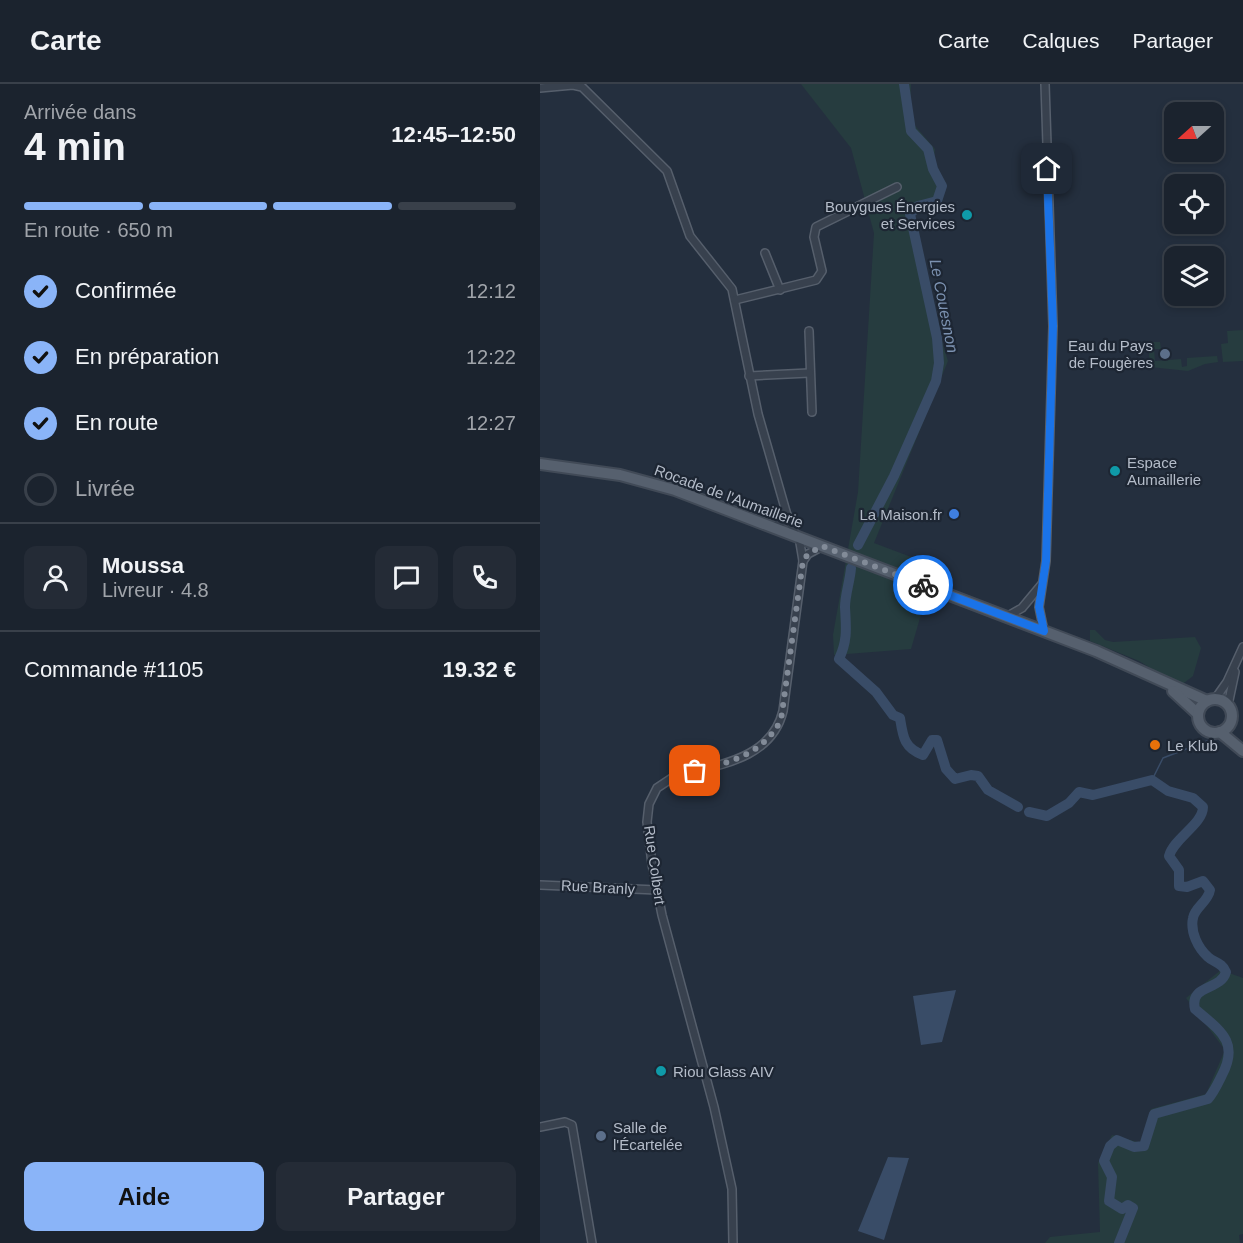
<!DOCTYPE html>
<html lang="fr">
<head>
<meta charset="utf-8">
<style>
	:root { --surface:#1b232e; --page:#242b36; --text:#f1f3f6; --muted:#a0a4aa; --line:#39404a; --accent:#8ab4f8 }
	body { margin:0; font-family:Helvetica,sans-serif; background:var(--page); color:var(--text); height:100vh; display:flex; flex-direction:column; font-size:22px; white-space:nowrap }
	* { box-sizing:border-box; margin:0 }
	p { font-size:20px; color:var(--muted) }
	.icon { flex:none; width:33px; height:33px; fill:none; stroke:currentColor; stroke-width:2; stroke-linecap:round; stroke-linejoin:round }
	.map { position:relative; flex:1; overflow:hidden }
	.sheet { display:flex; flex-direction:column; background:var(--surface); width:540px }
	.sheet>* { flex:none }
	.needle { width:39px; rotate:249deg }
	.controls { position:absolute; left:624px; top:18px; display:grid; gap:12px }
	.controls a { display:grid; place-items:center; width:60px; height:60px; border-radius:12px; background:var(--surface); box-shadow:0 3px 9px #0003,0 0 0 2px var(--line); font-size:30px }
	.pin { position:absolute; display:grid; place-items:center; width:51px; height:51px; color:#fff; margin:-26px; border-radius:12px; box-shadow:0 3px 9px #0006 }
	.courier { position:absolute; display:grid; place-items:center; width:60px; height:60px; margin:-30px; border:4px solid #1a73e8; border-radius:50%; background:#fff; color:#222; box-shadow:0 2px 8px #0007 }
	.headline em { font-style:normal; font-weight:800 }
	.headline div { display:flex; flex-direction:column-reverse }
	.headline { display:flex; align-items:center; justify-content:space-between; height:102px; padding:0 24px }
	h1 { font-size:39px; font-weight:800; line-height:45px }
	.bar { display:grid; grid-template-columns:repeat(4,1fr); gap:9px 6px; align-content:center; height:72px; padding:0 24px }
	.bar i { height:8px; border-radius:4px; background:var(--line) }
	.bar .current { background:var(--accent) }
	.bar p { grid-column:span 4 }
	.line { display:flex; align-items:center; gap:15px; padding:0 24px; border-top:2px solid var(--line) }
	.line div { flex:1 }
	.round { display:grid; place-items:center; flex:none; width:63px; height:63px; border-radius:12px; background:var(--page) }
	ol { padding:0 24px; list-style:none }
	li { display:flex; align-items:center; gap:18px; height:66px }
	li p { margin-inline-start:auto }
	li .icon { padding:6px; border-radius:50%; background:var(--accent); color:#111; stroke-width:4 }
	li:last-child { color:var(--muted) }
	li i { width:33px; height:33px; border:3px solid var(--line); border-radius:50% }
	.button { display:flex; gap:12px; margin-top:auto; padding:12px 24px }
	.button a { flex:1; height:69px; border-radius:12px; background:var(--accent); color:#111; font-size:24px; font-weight:800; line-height:69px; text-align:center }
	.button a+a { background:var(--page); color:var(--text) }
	header { display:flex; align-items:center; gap:36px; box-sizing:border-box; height:84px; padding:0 30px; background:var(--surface); border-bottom:2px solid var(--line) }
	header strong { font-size:28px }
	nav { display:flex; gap:33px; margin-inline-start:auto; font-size:21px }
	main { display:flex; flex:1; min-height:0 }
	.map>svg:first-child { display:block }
	.green { fill:#263c3f }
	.water { fill:#394c67 }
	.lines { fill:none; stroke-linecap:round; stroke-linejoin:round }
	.stream { stroke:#394c67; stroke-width:1.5 }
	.river { stroke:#394c67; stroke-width:10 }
	.street-casing { stroke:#565f6c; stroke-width:10 }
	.primary-casing { stroke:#414a57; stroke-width:14 }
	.street { stroke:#38414e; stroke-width:7 }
	.primary { stroke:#56606e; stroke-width:10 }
	.done { stroke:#828b98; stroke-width:6; stroke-dasharray:0 10.8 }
	.route { stroke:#1a73e8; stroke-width:8 }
	.culture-dot { fill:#0f9aa8; stroke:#1d2633; stroke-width:2 }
	.service-dot { fill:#5c6f8a; stroke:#1d2633; stroke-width:2 }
	.shop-dot { fill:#3f7fe0; stroke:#1d2633; stroke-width:2 }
	.food-dot { fill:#e8710a; stroke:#1d2633; stroke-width:2 }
	.labels { text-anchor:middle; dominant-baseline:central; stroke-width:4.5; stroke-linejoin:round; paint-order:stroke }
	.poi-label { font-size:15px; fill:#b4bcc9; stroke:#1d2633; text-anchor:start }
	.street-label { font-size:15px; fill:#b4bcc9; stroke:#1d2633 }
	.water-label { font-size:16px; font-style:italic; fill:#7c92b1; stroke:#1d2633 }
</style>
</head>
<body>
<header>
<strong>Carte</strong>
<nav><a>Carte</a><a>Calques</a><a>Partager</a></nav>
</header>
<main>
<section class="sheet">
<div class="headline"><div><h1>4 min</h1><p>Arrivée dans</p></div><em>12:45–12:50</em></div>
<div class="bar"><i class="current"></i><i class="current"></i><i class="current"></i><i></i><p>En route · 650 m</p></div>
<ol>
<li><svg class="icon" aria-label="check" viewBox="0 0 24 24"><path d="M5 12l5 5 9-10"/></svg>Confirmée<p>12:12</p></li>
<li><svg class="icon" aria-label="check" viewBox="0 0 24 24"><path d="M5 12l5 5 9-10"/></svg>En préparation<p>12:22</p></li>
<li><svg class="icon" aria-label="check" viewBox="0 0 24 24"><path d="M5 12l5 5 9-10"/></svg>En route<p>12:27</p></li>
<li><i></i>Livrée</li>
</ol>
<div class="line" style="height:108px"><a class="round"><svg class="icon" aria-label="person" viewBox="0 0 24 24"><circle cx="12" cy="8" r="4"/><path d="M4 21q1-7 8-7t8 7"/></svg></a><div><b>Moussa</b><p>Livreur · 4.8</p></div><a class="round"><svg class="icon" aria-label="chat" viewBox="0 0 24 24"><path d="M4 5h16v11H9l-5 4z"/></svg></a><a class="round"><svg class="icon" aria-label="phone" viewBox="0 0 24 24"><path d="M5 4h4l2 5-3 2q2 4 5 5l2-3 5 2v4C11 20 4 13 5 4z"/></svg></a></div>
<div class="line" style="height:78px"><div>Commande #1105</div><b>19.32 €</b></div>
<div class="button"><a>Aide</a><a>Partager</a></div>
</section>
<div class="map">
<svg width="703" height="1159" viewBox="0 0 703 1159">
	<rect width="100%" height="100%" fill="#242f3e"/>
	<!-- green -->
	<g class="green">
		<path d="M261 0H371L370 36 395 65 393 85 406 99 401 122 373 125 371 133 377 150 372 162 408 277 334 459 395 482 371 565 294 571 293 551 318 408 334 149 311 64Z"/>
		<path d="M703 246V277L683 278 681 260 688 259 687 247Z"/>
		<path d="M608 258H620L621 265H614L615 277 641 275 642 283 647 282V274L677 272 678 278 665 280 648 287 610 283Z"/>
		<path d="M550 546H555L565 556 573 558 655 553 661 564 653 592 640 602 599 577 550 557Z"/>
		<path d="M681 886 703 894V1150L699 1151 700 1159H505L510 1153 560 1148 558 1079 572 1051 601 1059 611 1025 666 1010 685 966 646 914Z"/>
	</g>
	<!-- water -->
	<g class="water">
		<path d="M416 906 402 958 381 961 373 912Z"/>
		<path d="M348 1073 369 1074 344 1156 318 1147Z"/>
	</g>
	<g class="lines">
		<!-- stream -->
		<path class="stream" d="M612 696 623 674 667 657"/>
		<!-- river -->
		<g class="river">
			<path d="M318 461 354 392 396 297 399 279 397 254 370 130 378 122 397 117 402 102 393 85 388 65 371 47 364 0"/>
			<path d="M311 484C310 497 305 511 305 523 306 543 308 556 299 575L336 608 353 631 360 634C363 653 364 664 383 671L392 656H397L406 685 415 695 431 691 438 692 448 706 478 723"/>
			<path d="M489 728 507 732 529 719 539 708 553 711 612 696 628 707 653 714 663 723C663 740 634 754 629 772L639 786V802L647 803 663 797 670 806C668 818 655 823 653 834 650 848 658 864 668 873 674 879 682 878 686 888 681 907 649 900 655 925 679 946 700 957 682 991 678 999 674 1008 668 1015L614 1030 604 1062 594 1063 577 1056 570 1062 564 1077 572 1093 569 1117 582 1125 588 1121 593 1124 579 1159"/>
		</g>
		<!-- street casing -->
		<g class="street-casing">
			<g id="street">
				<path d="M0 4 33 1 42 3 127 87 150 152 192 205 218 330 247 431"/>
				<path d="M225 169 240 206"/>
				<path d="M195 216 276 196 282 187 274 153 276 143 357 103"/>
				<path d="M269 247 272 328"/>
				<path d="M209 292 269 289"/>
				<path d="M233 443 243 438 247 431 256 452"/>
				<path d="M259 453 263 477 268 470 281 463"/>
				<path d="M466 533 482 524 502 500"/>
				<path d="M504 547 499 523 506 477 513 242 505 0"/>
				<path d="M675 615 687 598 703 563"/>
				<path d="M688 621 695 588"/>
				<path d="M0 801 117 806"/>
				<path d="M0 1043 25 1038 32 1041 52 1159"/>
				<path d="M193 1159 192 1105 174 1023 122 831 112 780 107 738 109 720 117 704 135 692C177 681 231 676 243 627L263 477"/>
			</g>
		</g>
		<!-- primary casing -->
		<g class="primary-casing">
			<g id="primary">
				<path d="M0 380 80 391 135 406 556 567 667 617"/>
				<path d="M633 607 658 630"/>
				<circle cx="675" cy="632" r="17"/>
				<path d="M680 648 703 667"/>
			</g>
		</g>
		<!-- street -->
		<use href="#street" class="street"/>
		<!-- primary -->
		<use href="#primary" class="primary"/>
	</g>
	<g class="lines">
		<!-- done -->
		<path class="done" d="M155 687C191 678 222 671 241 636L263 477 268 470 282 462 383 501"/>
		<!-- route -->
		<path class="route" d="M383 501 504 547 499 523 506 477 513 242 507 85"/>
	</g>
	<!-- markers -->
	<g class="culture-dot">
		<circle cx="427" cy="131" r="6"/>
		<circle cx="575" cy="387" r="6"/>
		<circle cx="121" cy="987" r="6"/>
	</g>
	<g class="service-dot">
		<circle cx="625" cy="270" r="6"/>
		<circle cx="61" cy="1052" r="6"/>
	</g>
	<circle class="shop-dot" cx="414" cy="430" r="6"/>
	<circle class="food-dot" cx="615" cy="661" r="6"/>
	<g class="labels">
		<!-- poi labels -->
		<g class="poi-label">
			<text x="415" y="122" text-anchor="end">Bouygues Énergies<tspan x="415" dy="17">et Services</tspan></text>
			<text x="613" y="261" text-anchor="end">Eau du Pays<tspan x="613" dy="17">de Fougères</tspan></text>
			<text x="587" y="378">Espace<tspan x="587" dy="17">Aumaillerie</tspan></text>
			<text x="402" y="430" text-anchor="end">La Maison.fr</text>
			<text x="627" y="661">Le Klub</text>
			<text x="133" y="987">Riou Glass AIV</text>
			<text x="73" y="1043">Salle de<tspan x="73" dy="17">l'Écartelée</tspan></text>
		</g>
		<!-- street labels -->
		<g class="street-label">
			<text transform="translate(189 412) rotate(20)">Rocade de l'Aumaillerie</text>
			<text transform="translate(115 781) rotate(82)">Rue Colbert</text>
			<text transform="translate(58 803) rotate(3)">Rue Branly</text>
		</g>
		<!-- water labels -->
		<g class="water-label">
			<text transform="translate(404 222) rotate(79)">Le Couesnon</text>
		</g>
	</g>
</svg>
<div class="controls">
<a><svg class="needle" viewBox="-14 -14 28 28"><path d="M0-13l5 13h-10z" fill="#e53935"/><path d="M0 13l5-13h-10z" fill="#a0a4aa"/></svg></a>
<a><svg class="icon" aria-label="locate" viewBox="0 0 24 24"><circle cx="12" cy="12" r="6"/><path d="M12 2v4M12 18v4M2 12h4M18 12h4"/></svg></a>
<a><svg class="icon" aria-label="layers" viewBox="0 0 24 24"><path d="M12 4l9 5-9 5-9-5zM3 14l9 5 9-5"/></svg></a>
</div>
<div class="pin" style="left:155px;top:687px;background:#ea580c"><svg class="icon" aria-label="bag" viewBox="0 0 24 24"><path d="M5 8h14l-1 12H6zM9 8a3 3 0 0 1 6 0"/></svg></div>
<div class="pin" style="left:507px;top:85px;background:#1f2937"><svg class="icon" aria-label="home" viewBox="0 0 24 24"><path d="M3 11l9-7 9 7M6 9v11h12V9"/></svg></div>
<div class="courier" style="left:383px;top:501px"><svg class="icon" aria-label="bike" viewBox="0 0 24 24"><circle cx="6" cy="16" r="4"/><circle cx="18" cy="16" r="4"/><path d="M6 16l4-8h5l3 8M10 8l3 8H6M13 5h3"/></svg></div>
</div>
</main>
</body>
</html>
